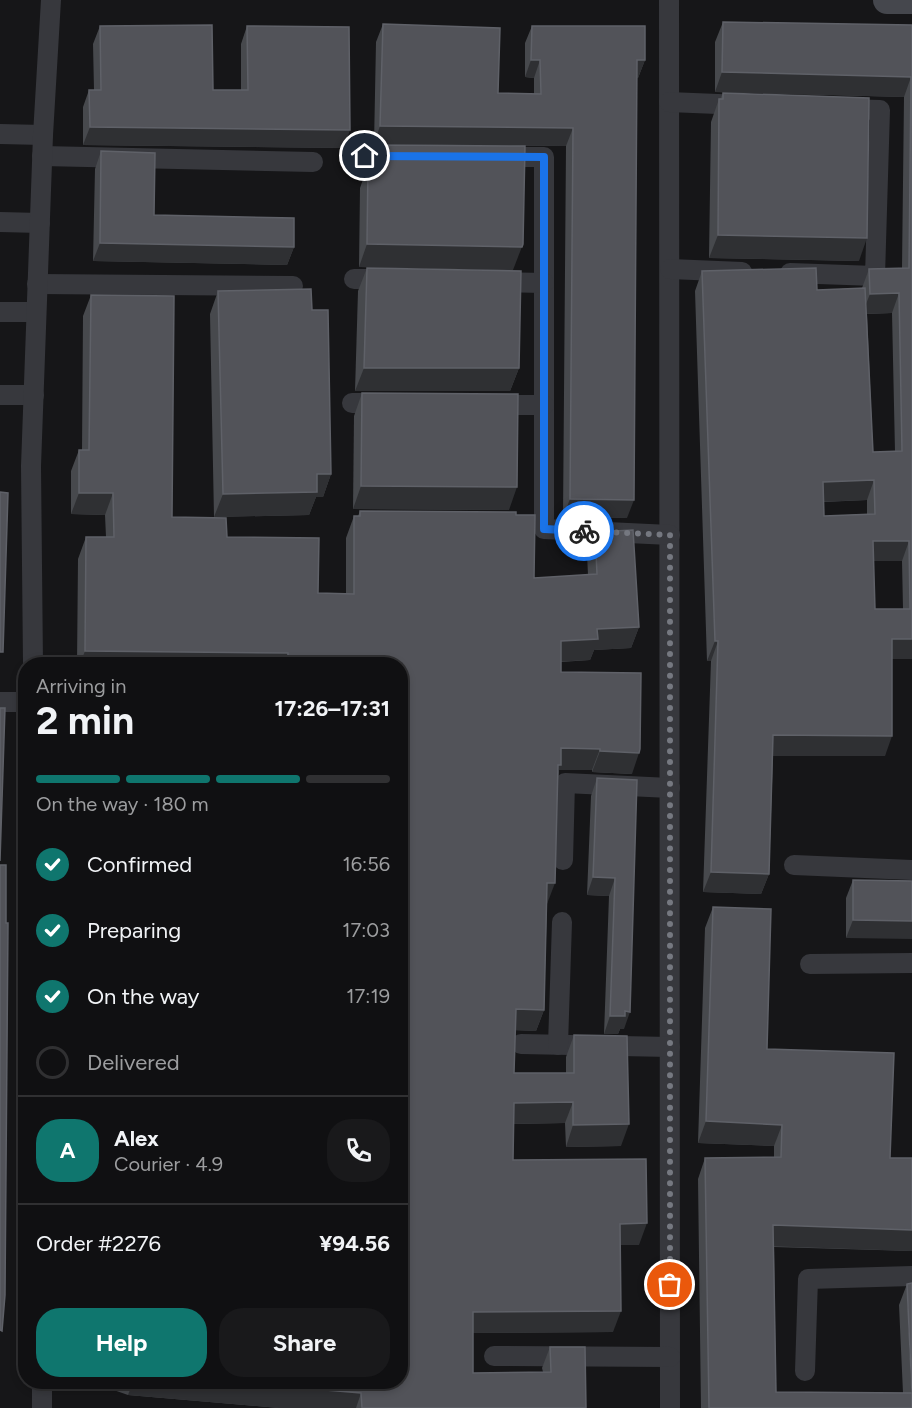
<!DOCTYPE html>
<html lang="en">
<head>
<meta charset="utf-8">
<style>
	:root { --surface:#101012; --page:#19191b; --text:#f1f3f6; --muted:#9c9d9f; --line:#303032; --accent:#0f766e }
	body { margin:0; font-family:Figtree,sans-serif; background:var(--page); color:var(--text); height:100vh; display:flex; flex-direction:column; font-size:22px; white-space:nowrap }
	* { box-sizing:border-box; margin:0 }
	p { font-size:20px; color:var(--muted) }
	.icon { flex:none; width:33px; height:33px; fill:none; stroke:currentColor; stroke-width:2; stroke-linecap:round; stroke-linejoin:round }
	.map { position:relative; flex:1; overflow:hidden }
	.sheet { position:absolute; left:18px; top:657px; width:390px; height:732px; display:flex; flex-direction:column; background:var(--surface); border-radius:24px; box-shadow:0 3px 9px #0003,0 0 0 2px var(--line) }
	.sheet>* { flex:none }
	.pin { position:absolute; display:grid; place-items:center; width:51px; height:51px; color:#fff; margin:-26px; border:3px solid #fff; border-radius:50%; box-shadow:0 2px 6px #0007 }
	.courier { position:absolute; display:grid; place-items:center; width:60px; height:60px; margin:-30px; border:4px solid #1a73e8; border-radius:50%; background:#fff; color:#222; box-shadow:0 2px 8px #0007 }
	.head em { font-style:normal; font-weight:700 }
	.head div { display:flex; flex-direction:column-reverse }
	.head { display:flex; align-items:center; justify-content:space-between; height:102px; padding:0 18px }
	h1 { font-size:39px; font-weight:700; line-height:45px }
	.bar { display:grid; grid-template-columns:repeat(4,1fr); gap:9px 6px; align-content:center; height:72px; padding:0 18px }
	.bar i { height:8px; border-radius:4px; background:var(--line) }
	.bar .selected { background:var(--accent) }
	.bar p { grid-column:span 4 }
	.line { display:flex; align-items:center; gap:15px; padding:0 18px; border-top:2px solid var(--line) }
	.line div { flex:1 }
	.round { display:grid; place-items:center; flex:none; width:63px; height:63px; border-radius:24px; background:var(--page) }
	ol { padding:0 18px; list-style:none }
	li { display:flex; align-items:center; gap:18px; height:66px }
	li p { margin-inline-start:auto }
	li .icon { padding:6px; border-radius:50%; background:var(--accent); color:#fff; stroke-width:4 }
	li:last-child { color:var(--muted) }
	li i { width:33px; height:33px; border:3px solid var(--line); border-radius:50% }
	.primary-button { display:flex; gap:12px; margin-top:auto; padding:12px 18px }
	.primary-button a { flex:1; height:69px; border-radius:24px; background:var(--accent); color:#fff; font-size:24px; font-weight:700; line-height:69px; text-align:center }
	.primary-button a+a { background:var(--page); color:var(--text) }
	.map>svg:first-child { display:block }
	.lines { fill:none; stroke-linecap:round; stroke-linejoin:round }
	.street { stroke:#37383d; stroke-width:20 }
	.secondary { stroke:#45474d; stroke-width:28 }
	.wall { fill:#47494d; fill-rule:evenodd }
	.shaded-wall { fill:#2f3033 }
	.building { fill:#525359; stroke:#5f6168; stroke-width:1.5; fill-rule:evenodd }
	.done { stroke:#757880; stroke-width:6; stroke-dasharray:0 10.8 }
	.route { stroke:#1a73e8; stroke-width:8 }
</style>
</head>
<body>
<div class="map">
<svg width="912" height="1408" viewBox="0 0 912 1408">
	<rect width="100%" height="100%" fill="#161618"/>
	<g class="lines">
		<!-- street -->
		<g class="street">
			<path d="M669 0 670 1408"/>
			<path d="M669 102 742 105"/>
			<path d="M0 134 43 135"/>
			<path d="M42 156 313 162"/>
			<path d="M365 156H404"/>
			<path d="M499 157H544V529L670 535"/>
			<path d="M0 222 40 223"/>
			<path d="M670 269 742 272"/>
			<path d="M790 273 875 276 880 110 843 109"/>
			<path d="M354 279H390"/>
			<path d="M494 282 544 283"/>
			<path d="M37 284 293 286"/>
			<path d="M0 312H36"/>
			<path d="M0 395H34"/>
			<path d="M352 403H385"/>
			<path d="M492 405H544"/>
			<path d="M33 664 31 466 43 135 51 0"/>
			<path d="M0 702H26"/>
			<path d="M563 860 565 783 670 788"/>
			<path d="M794 865 912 870"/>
			<path d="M810 964 912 963"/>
			<path d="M521 1044 670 1047"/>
			<path d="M558 1045 562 922"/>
			<path d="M494 1356 670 1357"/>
			<path d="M805 1371 808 1279 912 1276"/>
			<path d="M42 1382V1408"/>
		</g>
		<!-- secondary -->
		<path class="secondary" d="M887 0H912"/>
	</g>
	<!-- wall -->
	<g class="wall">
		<path d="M723 22 912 25V659H892L885 756H773L769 874 761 894 703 892 711 661H707L695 291 702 271 817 290 862 288 869 269 902 268 904 97 715 92V42ZM892 313 895 452H873L867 314ZM867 500V514L824 516V502ZM873 561H902L903 609H875Z"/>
		<path d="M383 24 498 93 534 94V78L525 77V43L532 26 645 60 638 78H637L627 518 563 517 566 146 374 144 376 42Z"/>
		<path d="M100 26 213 90H241V44L247 26 344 148 83 145V107L89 90H94L93 44Z"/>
		<path d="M723 93 859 261 709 258 711 122 719 99H720Z"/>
		<path d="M382 145 513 270 359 267 360 188 368 165H375Z"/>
		<path d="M101 151 154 215 294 247 287 265 93 261 95 169Z"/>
		<path d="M367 268 519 368 510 391H355L358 291Z"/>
		<path d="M218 291 312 310 331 474 323 497H316L309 515 214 517 210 314Z"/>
		<path d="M91 295 172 517 227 537 318 593 346 594V538L354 516H358L360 511 516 515 534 578 588 575 587 554 595 532 639 627 631 648 594 650 590 660 561 662V672L632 774 592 772V770H559L547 904 544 1010 536 1031 515 1030 514 1073H566V1057L574 1035 621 1146 566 1147 565 1123 514 1124 513 1160 639 1245H620L613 1332 473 1333V1373L543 1372 542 1368 550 1347 586 1408H279L128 1395 105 1387 100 1382H400V664H77L78 559 86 537H106L105 515 71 514V471L79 450H82L83 316Z"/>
		<path d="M362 393 509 510 353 509 354 416Z"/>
		<path d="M597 778 637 780 624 1029H620L618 1034H604L609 896 587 895 591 796Z"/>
		<path d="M853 880 912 881 846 938V898Z"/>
		<path d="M713 907 767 1049 890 1158H912V1251L774 1247 776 1392 903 1393 899 1305 907 1284 912 1408H701L698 1179 705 1158 774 1157V1146L698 1143 705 928Z"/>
	</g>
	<!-- shaded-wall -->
	<g class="shaded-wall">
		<path d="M531 60H540L534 78 525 77Z"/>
		<path d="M637 60H645L638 78H630Z"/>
		<path d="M722 72 911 77 904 97 715 92Z"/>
		<path d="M380 126 573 128 566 146 374 144Z"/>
		<path d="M90 127 350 130 344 148 83 145Z"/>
		<path d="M718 235 867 238 859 261 709 258Z"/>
		<path d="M100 243 294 247 287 265 93 261Z"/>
		<path d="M367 244H523L513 270 359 267Z"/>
		<path d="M899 293 892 313 862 314 870 294Z"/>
		<path d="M364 368H519L510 391H355Z"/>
		<path d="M317 474H331L323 497H316L309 515 214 517 223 494Z"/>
		<path d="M874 480 867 500 816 502 823 482Z"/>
		<path d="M361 486 517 487 509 510 353 509Z"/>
		<path d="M79 493H113L105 515 71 514Z"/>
		<path d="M570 499 634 500 627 518 563 517Z"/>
		<path d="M873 541H909L902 561H865Z"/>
		<path d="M639 627 631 648 594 650 590 660 553 662 561 641 597 629Z"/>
		<path d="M892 639H912V659H885Z"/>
		<path d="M715 641H718L711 661H707Z"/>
		<path d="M85 651 288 653 284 664H80Z"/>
		<path d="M773 735 892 736 885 756H766Z"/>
		<path d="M561 748 600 749 592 770H559L553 787Z"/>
		<path d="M600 751 639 753 632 774 592 772Z"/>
		<path d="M711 872 769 874 761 894 703 892Z"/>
		<path d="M593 877 615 878 609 896 587 895Z"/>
		<path d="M547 883H555L547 904H539Z"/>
		<path d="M853 920 912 921V939L846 938Z"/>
		<path d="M516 1009 544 1010 536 1031 508 1030Z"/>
		<path d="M625 1011 630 1012 624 1029H620L618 1034H604L610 1016Z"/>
		<path d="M573 1102 565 1123 506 1124 514 1103Z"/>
		<path d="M706 1121 782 1125 774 1146 698 1143Z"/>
		<path d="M629 1124 621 1146 566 1147 573 1125Z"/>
		<path d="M647 1223 639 1245H612L620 1224Z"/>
		<path d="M773 1225 912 1230V1251L765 1246Z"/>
		<path d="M621 1311 613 1332 465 1333 473 1312Z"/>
		<path d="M133 1382H229L361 1393 356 1408H279L128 1395Z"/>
	</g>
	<!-- building -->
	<g class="building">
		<path d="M723 22 912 25V639H892V736L773 735 769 874 711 872 718 641H715L702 271 816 268 817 290 865 288 873 452 902 451 899 293 870 294 869 269 909 268 911 77 722 72ZM874 480 875 514 824 516 823 482ZM873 541H909L910 609H875Z"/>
		<path d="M383 24 500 28 498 93 541 94 540 60H531L532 26H645V60H637L634 500 570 499 573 128 380 126Z"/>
		<path d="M212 25 213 90H248L247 26 349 27 350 130 90 127 89 90H101L100 26Z"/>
		<path d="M723 93 869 98 867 238 718 235 719 99H723Z"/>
		<path d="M382 145 525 146 523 244 522 247 367 244 368 165H381Z"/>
		<path d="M101 151 155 153 154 215 294 218V247L100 243Z"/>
		<path d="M367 268 521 271 519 368H364Z"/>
		<path d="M311 289 312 310H328L331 474H317V492L223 494 218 291Z"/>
		<path d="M91 295 174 296 172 517 226 518 227 537 319 538 318 593 354 594V516H360V511L516 512V515H535L534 578 597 574 595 532 633 530 639 627 597 629 598 639 561 641V672L641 673 640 749 639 753 600 751V749L561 748V765H558L555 883H547L544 1010 516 1009 514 1073H574V1035L627 1036 629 1124 573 1125V1102L514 1103 513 1160 646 1159 647 1223 620 1224 621 1311 473 1312V1373L551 1372 550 1347H585L586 1408H362L361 1393 229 1382H400V664H288V653L85 651 86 537H114L113 493H79V450H89Z"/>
		<path d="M362 393 518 394 517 487 361 486Z"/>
		<path d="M0 492 8 493 3 652H0Z"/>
		<path d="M0 708H5L0 861Z"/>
		<path d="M597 778 637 780 630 1012 625 1011V1016H610L615 878 593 877Z"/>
		<path d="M0 865H6V923H8L5 1295 2 1331 0 1330Z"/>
		<path d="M853 880 912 881V921L853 920Z"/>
		<path d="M713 907 771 909 767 1049 894 1053 890 1158H912V1230L773 1225 776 1392 912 1393 907 1284 912 1283V1408H709L705 1158 781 1157 782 1125 706 1121Z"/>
	</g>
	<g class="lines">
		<!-- done -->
		<path class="done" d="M584 531 670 535V1285"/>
		<!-- route -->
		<path class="route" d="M365 156 544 157V529L584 531"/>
	</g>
</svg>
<div class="pin" style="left:670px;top:1285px;background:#ea580c"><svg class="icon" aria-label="bag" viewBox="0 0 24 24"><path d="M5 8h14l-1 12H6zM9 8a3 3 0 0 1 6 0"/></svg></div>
<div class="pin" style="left:365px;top:156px;background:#1f2937"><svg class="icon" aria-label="home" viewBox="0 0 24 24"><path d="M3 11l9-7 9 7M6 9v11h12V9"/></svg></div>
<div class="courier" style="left:584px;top:531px"><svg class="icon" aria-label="bike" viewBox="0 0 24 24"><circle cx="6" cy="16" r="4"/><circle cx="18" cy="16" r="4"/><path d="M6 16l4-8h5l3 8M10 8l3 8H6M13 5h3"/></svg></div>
<section class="sheet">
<div class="head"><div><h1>2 min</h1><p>Arriving in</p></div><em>17:26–17:31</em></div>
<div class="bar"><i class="selected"></i><i class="selected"></i><i class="selected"></i><i></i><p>On the way · 180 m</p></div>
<ol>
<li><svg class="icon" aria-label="check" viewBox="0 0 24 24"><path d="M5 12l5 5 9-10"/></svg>Confirmed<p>16:56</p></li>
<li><svg class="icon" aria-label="check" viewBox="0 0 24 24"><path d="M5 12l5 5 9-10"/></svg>Preparing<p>17:03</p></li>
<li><svg class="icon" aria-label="check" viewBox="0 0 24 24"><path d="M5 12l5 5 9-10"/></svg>On the way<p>17:19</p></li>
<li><i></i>Delivered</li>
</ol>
<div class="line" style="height:108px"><b class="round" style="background:var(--accent);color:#fff">A</b><div><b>Alex</b><p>Courier · 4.9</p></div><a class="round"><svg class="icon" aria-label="phone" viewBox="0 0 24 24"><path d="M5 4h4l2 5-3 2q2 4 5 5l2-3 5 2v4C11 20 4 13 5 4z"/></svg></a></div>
<div class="line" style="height:78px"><div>Order #2276</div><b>¥94.56</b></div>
<div class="primary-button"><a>Help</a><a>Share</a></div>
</section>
</div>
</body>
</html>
